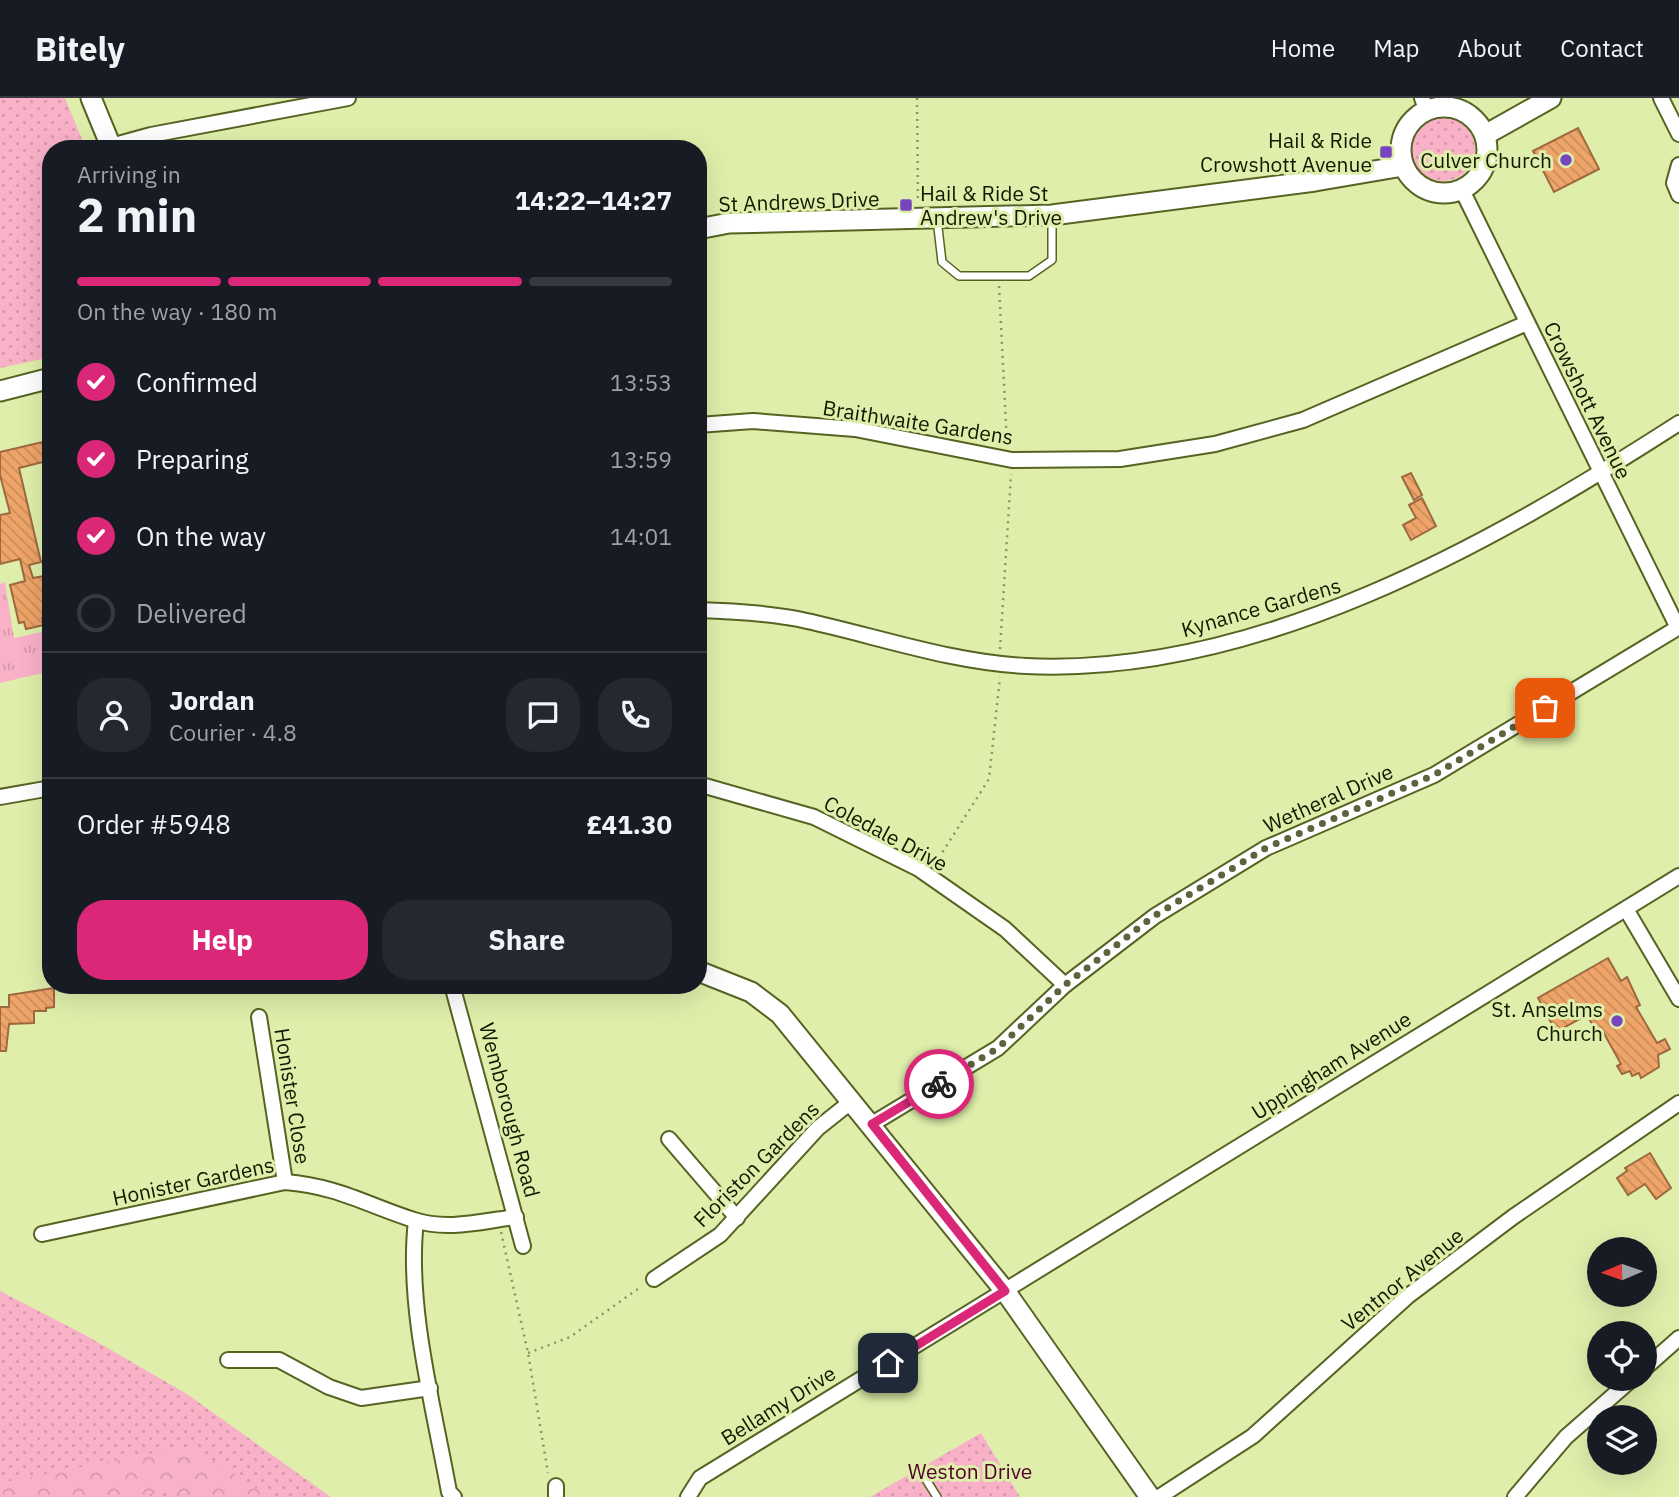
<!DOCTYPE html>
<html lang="en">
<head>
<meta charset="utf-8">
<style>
	:root { --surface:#171b24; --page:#242831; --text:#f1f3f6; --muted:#9ea1a6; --line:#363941; --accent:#db2777 }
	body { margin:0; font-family:"IBM Plex Sans",sans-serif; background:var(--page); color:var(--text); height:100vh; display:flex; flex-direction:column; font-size:26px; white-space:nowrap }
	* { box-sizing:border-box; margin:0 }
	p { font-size:23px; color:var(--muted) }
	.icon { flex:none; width:38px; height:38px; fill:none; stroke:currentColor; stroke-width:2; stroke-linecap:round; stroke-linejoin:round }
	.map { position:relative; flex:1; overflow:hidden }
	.details { position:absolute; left:42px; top:42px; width:665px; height:854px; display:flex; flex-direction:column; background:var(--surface); border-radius:28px; box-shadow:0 7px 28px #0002 }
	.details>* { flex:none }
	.needle { width:46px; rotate:268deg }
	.controls { position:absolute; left:1587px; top:1139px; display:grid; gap:14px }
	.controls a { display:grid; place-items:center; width:70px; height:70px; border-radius:50%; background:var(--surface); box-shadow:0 7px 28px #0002; font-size:35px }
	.pin { position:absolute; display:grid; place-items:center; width:60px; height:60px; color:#fff; margin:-30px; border-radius:14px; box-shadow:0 4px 10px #0006 }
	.courier { position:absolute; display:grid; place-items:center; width:70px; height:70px; margin:-35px; border:5px solid #db2777; border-radius:50%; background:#fff; color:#222; box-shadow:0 2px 9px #0007 }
	.head em { font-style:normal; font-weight:700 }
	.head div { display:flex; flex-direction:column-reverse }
	.head { display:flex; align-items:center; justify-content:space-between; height:119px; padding:0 35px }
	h1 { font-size:46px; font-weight:700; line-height:52px }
	.bar { display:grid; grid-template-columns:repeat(4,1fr); gap:10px 7px; align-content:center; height:84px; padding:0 35px }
	.bar i { height:9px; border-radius:5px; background:var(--line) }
	.bar .selected { background:var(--accent) }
	.bar p { grid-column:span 4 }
	.line { display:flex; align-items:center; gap:18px; padding:0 35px; border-top:2px solid var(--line) }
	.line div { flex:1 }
	.round { display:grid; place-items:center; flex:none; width:74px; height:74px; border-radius:28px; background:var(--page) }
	ol { padding:0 35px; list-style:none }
	li { display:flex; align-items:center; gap:21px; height:77px }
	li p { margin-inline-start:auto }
	li .icon { padding:7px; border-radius:50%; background:var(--accent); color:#fff; stroke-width:4 }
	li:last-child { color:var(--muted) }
	li i { width:38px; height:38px; border:4px solid var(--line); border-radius:50% }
	.primary-button { display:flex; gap:14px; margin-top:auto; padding:14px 35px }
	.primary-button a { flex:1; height:80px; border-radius:28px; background:var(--accent); color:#fff; font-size:28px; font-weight:700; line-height:80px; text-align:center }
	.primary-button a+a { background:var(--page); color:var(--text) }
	header { display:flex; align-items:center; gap:42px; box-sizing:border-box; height:98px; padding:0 35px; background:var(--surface); border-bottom:2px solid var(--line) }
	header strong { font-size:33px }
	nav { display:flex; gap:38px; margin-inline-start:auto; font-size:24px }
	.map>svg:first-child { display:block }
	.grass { fill:url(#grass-dots) }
	.forest { fill:url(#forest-crowns) }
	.park { fill:url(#park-tufts) }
	.building { fill:url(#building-back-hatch); stroke:#9e693f; stroke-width:2 }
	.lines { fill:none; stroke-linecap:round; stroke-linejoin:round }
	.lane-casing { stroke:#576322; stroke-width:10 }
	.street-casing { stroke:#576322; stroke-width:18 }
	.secondary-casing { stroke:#576322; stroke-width:23 }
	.path { stroke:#899463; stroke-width:2.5; stroke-dasharray:2 5; stroke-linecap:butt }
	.lane { stroke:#fff; stroke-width:7 }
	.street { stroke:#fff; stroke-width:14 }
	.secondary { stroke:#fff; stroke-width:19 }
	.done { stroke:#5b643c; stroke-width:7; stroke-dasharray:0 12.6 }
	.route { stroke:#db2777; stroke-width:9 }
	.poi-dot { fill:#7746be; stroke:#dfefab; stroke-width:2.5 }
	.labels { text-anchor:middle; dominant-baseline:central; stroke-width:6; stroke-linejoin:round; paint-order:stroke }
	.poi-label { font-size:21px; fill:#141901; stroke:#dfefab; text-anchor:end }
	.street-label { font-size:21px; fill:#141901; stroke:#dfefab }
	.park-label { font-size:21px; fill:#530029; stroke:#dfefab }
</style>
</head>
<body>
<header>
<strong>Bitely</strong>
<nav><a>Home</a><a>Map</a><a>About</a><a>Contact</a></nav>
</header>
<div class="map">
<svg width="1679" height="1399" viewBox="0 0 1679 1399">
	<defs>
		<pattern id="grass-dots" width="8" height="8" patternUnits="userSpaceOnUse" patternTransform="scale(1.75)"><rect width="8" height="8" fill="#f9b1c8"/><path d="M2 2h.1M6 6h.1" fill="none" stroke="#d598aa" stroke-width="1.8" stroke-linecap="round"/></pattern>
		<pattern id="forest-crowns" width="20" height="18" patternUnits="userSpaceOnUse" patternTransform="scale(1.75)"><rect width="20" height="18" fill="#f9b1c8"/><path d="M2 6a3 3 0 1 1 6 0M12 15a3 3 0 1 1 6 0" fill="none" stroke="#d598aa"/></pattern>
		<pattern id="park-tufts" width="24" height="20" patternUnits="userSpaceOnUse" patternTransform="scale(1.75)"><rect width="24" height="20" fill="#f9b1c8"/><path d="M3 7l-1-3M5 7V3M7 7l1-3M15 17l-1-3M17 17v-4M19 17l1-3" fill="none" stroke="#d598aa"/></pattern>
		<pattern id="building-back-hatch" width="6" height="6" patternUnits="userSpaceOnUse" patternTransform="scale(1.75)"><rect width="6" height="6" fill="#efa569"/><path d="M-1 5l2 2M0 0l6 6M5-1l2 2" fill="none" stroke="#cc8d59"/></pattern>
	</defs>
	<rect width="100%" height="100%" fill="#dfefab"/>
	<!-- grass -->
	<g class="grass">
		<path d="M0 0H65L86 51H51V259L0 270Z"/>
		<circle cx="1443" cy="51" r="32"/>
		<path d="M0 1193 85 1237 187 1296 331 1399H0Z"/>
		<path d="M981 1335 1020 1399H870Z"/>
	</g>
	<!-- forest -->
	<path class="forest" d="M190 1348 270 1399H180L175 1391 137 1399H0V1385Z"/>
	<!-- park -->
	<path class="park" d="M5 484 14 540 51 532V573L0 585V486Z"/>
	<!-- building -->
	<g class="building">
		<path d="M1578 30 1599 71 1554 94 1533 53Z"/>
		<path d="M51 342V362L19 370 41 464 29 467 33 480 50 477 51 482V518L42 520 44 527 26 531 24 524 19 525 10 487 25 483 20 461 0 466V417L10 415 0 377V354Z"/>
		<path d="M1411 375 1422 397 1414 402 1402 379Z"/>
		<path d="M1422 400 1436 428 1411 442 1403 427 1416 420 1409 407Z"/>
		<path d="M1608 860 1621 883 1627 879 1640 907 1636 909 1657 945 1665 941 1670 951 1658 957 1659 969 1641 980 1639 975 1632 978 1630 973 1622 976 1617 968 1621 966 1601 930 1596 933 1587 917 1556 934 1538 900Z"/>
		<path d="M54 890V909L46 910V913H34V925L9 926 6 953H0V909H9V897Z"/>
		<path d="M1650 1055 1671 1090 1656 1101 1645 1086 1628 1097 1617 1080 1627 1073 1625 1070Z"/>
	</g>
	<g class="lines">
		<!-- lane casing -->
		<g class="lane-casing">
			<g id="lane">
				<path d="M937 121 942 164 959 178H1029L1052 162V117"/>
				<path d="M925 1380 937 1399"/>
			</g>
		</g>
		<!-- street casing -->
		<g class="street-casing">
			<g id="street">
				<path d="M1422 0 1426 11"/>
				<path d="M1661 0 1679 36"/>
				<path d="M111 48 151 37 348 0"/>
				<path d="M1679 67 1674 85 1679 97"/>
				<path d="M1462 92 1678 530"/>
				<path d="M698 327 753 323 855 331 1012 362 1120 361 1215 346 1303 322 1527 225"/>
				<path d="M698 512C730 513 767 515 798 521 874 537 948 564 1026 568 1257 579 1491 446 1679 325"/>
				<path d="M698 686 814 719 919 771 1005 831 1065 887"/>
				<path d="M0 699 51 690"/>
				<path d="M1626 811 1679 901"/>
				<path d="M452 887 523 1148"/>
				<path d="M259 919 285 1084"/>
				<path d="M872 1026 998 950 1065 887 1155 818 1266 750 1434 677 1679 529"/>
				<path d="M669 1041 737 1120"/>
				<path d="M416 1123C406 1207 434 1310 449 1394L454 1399"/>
				<path d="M42 1136 285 1084C337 1088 367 1107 414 1122 448 1133 482 1123 516 1119"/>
				<path d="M654 1181 720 1137 818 1030 852 1003"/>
				<path d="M228 1262H279L329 1289 361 1300 430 1290"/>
				<path d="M1645 1270 1679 1240"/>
				<path d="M556 1399V1388"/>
				<path d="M688 1399 700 1380 1679 778"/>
				<path d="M1159 1399 1253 1338 1408 1198 1513 1119 1679 1005"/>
				<path d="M1515 1399 1566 1339 1632 1281"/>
			</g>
		</g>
		<!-- secondary casing -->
		<g class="secondary-casing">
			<g id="secondary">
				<path d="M91 0 112 51"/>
				<circle cx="1444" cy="52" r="43"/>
				<path d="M1485 37 1551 0"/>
				<path d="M698 131 729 125 1052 117 1315 83 1403 68"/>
				<path d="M0 293 51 280"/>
				<path d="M698 873 751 894 780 916 1005 1193 1150 1399"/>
			</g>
		</g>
		<!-- path -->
		<g class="path">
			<path d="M917 0 918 103"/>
			<path d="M1455 11 1461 0"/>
			<path d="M999 188 1007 346"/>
			<path d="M1000 551 1011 376"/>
			<path d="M935 766 989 681 1000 579"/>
			<path d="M501 1134 528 1255 548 1375"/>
			<path d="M528 1255 570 1239 642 1188"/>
		</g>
		<!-- lane -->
		<use href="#lane" class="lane"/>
		<!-- street -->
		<use href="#street" class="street"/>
		<!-- secondary -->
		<use href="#secondary" class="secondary"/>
	</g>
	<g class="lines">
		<!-- done -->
		<path class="done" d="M939 986 998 950 1065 887 1154 818 1266 750 1434 677 1545 610"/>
		<!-- route -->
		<path class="route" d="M888 1265 1005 1193 872 1026 939 986"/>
	</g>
	<!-- markers -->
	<g class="poi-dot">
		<rect x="1379" y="47" width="14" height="14" rx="3.5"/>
		<circle cx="1566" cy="62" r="7"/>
		<rect x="899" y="100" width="14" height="14" rx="3.5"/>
		<circle cx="1617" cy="923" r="7"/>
	</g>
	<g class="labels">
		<!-- poi labels -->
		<g class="poi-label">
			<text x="1372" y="42">Hail &amp; Ride<tspan x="1372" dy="24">Crowshott Avenue</tspan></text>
			<text x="1552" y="62">Culver Church</text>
			<text x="920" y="95" text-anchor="start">Hail &amp; Ride St<tspan x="920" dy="24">Andrew's Drive</tspan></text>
			<text x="1603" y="911">St. Anselms<tspan x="1603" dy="24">Church</tspan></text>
		</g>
		<!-- street labels -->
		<g class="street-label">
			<text transform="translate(799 103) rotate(-2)">St Andrews Drive</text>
			<text transform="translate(1588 302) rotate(64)">Crowshott Avenue</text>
			<text transform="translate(918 324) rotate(9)">Braithwaite Gardens</text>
			<text transform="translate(1261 509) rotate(-16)">Kynance Gardens</text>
			<text transform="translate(1328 700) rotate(-24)">Wetheral Drive</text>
			<text transform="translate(886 735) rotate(28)">Coledale Drive</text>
			<text transform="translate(1331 967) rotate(-32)">Uppingham Avenue</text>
			<text transform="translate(293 998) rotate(81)">Honister Close</text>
			<text transform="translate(510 1012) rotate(75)">Wemborough Road</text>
			<text transform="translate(756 1066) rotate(-45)">Floriston Gardens</text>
			<text transform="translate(193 1083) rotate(-12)">Honister Gardens</text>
			<text transform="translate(1402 1181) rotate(-39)">Ventnor Avenue</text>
			<text transform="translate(778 1307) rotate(-32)">Bellamy Drive</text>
		</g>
		<!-- park labels -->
		<g class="park-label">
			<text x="970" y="1373">Weston Drive</text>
		</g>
	</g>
</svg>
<div class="controls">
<a><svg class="needle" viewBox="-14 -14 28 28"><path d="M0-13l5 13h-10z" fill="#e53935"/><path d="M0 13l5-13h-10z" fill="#9ea1a6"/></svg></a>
<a><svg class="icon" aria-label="locate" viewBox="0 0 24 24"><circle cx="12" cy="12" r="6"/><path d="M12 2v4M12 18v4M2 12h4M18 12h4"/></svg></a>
<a><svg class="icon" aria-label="layers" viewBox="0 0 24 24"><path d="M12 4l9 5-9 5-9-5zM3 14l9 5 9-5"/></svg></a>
</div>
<div class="pin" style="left:1545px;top:610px;background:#ea580c"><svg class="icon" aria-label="bag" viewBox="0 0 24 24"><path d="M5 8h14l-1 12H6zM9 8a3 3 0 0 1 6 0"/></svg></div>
<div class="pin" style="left:888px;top:1265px;background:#1f2937"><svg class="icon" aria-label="home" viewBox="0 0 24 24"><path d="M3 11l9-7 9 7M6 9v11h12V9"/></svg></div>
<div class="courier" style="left:939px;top:986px"><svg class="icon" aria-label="bike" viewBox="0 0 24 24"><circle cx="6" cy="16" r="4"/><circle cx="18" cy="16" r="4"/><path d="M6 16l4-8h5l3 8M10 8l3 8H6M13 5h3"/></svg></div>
<section class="details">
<div class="head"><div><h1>2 min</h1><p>Arriving in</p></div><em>14:22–14:27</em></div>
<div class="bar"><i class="selected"></i><i class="selected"></i><i class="selected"></i><i></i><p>On the way · 180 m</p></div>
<ol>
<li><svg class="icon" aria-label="check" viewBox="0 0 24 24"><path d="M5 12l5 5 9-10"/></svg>Confirmed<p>13:53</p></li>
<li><svg class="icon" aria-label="check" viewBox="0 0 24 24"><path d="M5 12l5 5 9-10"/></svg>Preparing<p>13:59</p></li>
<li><svg class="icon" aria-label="check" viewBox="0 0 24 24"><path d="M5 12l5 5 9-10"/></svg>On the way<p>14:01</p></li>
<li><i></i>Delivered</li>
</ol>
<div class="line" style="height:126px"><a class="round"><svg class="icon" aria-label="person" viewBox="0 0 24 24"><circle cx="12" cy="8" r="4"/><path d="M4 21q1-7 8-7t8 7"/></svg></a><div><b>Jordan</b><p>Courier · 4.8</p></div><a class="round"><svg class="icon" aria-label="chat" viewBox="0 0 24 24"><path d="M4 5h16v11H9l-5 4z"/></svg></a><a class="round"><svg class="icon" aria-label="phone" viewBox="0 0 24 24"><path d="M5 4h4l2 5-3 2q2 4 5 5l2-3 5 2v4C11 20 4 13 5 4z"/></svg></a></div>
<div class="line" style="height:91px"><div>Order #5948</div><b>£41.30</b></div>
<div class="primary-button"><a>Help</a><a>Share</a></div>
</section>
</div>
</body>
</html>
